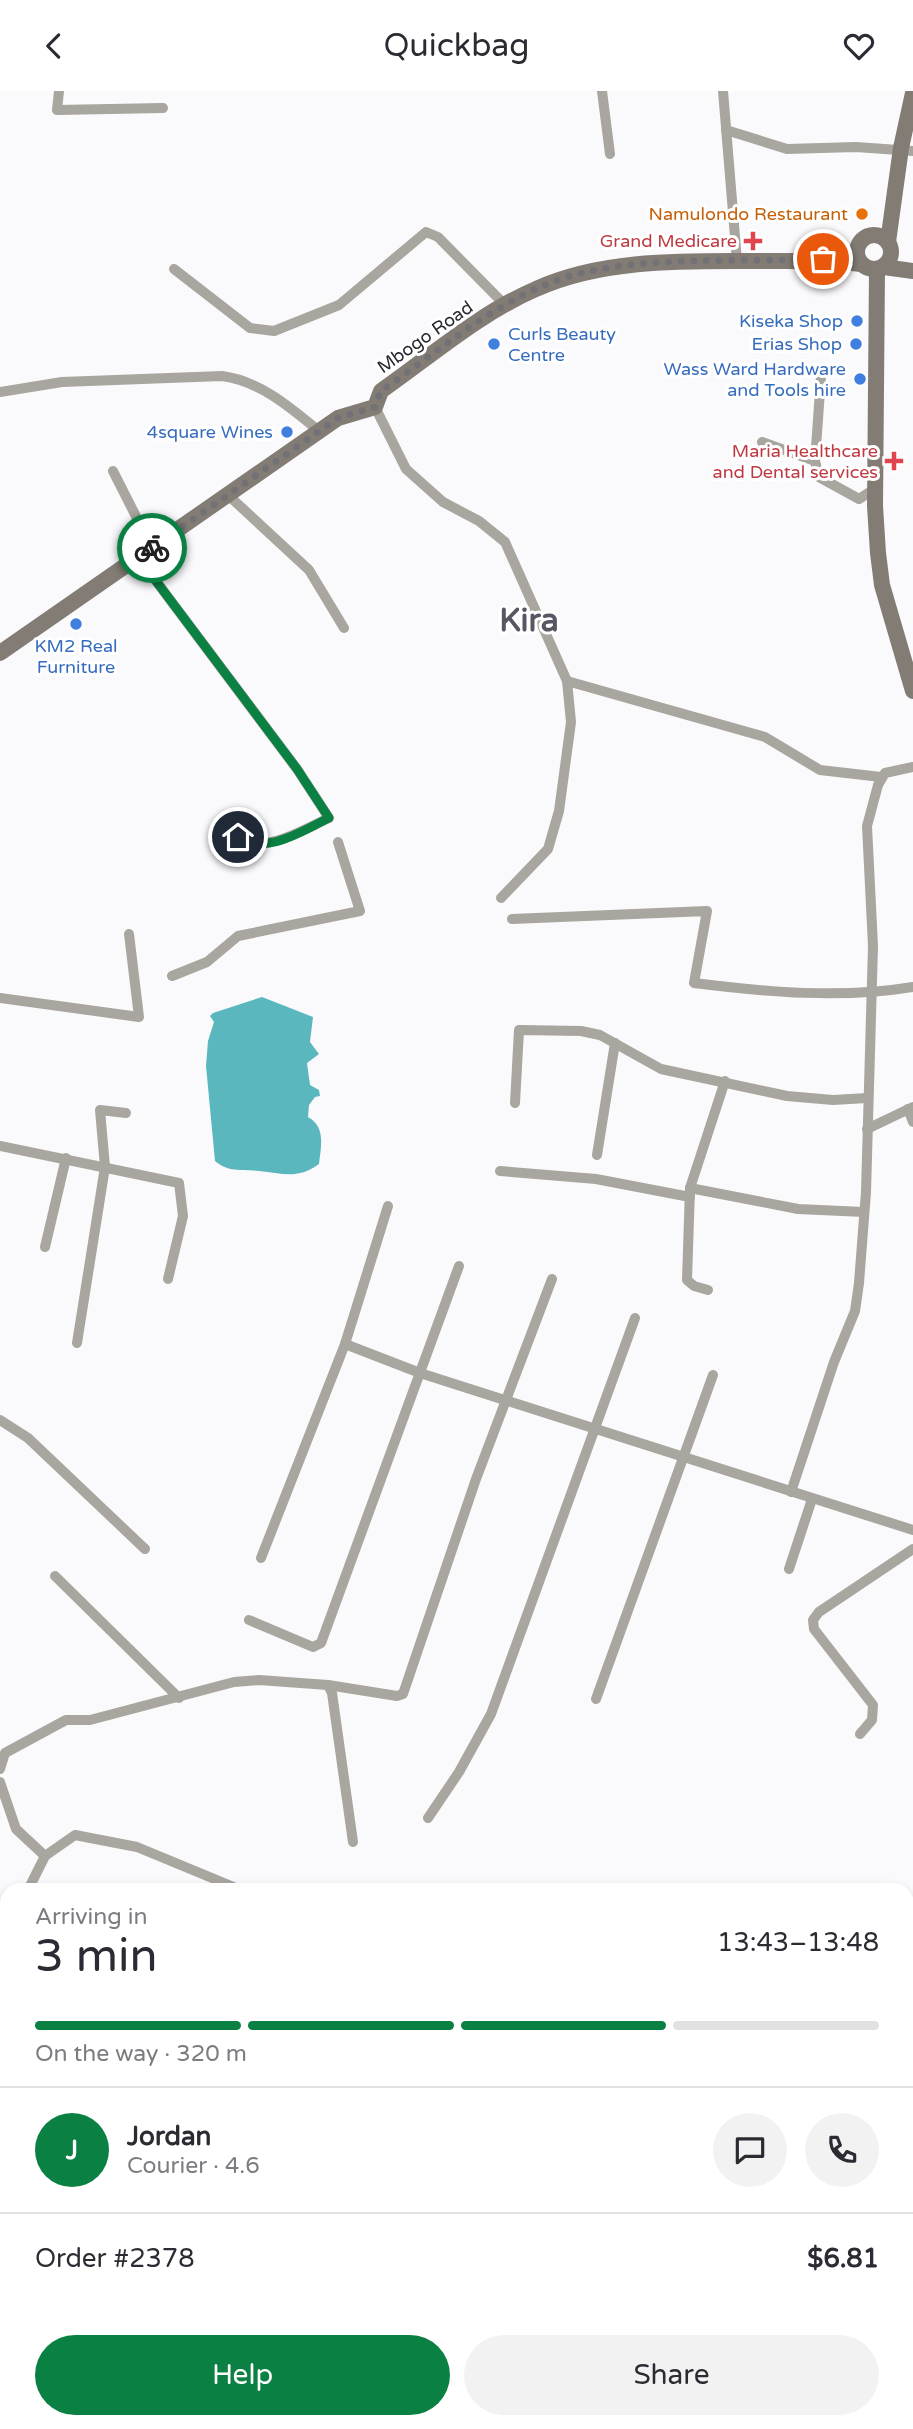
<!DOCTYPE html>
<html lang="en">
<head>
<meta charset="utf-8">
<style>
	:root { --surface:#fff; --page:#f2f2f3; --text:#2b2b33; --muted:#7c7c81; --line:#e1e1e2; --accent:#0b8043 }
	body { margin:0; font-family:"Varela Round",sans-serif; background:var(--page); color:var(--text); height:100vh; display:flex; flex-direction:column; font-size:26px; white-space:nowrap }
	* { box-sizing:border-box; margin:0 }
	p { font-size:23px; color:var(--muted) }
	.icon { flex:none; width:38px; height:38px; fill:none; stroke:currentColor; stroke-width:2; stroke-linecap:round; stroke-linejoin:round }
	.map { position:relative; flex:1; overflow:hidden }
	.sheet { position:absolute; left:0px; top:1792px; width:914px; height:546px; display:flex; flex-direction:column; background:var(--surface); border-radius:21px 21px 0 0; box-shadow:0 4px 10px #0003 }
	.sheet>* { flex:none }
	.pin { position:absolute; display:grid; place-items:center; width:60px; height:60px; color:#fff; margin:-30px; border:4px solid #fff; border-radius:50%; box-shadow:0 2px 7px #0007 }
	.courier { position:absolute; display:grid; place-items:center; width:70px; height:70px; margin:-35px; border:5px solid #0b8043; border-radius:50%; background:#fff; color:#222; box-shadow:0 2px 9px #0007 }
	.summary em { font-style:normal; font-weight:600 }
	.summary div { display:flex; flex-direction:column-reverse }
	.summary { display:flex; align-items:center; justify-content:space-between; height:119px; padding:0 35px }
	h1 { font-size:46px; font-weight:600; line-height:52px }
	.bar { display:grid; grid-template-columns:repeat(4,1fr); gap:10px 7px; align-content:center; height:84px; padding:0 35px }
	.bar i { height:9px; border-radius:5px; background:var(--line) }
	.bar .selected { background:var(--accent) }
	.bar p { grid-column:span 4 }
	.line { display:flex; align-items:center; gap:18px; padding:0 35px; border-top:2px solid var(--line) }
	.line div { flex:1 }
	.round { display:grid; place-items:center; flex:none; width:74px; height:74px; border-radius:37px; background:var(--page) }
	.cta { display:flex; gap:14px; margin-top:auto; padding:14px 35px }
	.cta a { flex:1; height:80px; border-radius:42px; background:var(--accent); color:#fff; font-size:28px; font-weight:600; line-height:80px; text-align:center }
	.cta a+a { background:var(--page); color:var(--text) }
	header { display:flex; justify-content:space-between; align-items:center; height:91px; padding:0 35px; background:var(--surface); font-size:32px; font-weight:600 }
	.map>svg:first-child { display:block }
	.water { fill:#5bb7be }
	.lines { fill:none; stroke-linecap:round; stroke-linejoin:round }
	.street { stroke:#a9a59f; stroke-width:10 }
	.secondary { stroke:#827c74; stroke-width:16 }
	.done { stroke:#727276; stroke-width:7; stroke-dasharray:0 12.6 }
	.route { stroke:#0b8043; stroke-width:9 }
	.food-dot { fill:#e8710a; stroke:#fff; stroke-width:2.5 }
	.health-dot { fill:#e0444e; stroke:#fff; stroke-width:2.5 }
	.shop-dot { fill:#3f7fe0; stroke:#fff; stroke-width:2.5 }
	.labels { text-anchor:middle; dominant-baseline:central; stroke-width:6; stroke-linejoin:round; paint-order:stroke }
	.food-label { font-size:18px; fill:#c56008; stroke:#fff; text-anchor:end }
	.health-label { font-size:18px; fill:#be3a42; stroke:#fff; text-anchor:end }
	.shop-label { font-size:18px; fill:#366cbe; stroke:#fff; text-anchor:end }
	.street-label { font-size:18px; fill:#29282e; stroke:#fff }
	.town-label { font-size:32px; font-weight:bold; fill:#585663; stroke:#fff }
</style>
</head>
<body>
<header><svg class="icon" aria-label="back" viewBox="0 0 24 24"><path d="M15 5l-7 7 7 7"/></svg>Quickbag<svg class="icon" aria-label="heart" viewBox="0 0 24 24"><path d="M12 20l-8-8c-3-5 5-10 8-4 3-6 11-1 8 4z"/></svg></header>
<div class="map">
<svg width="913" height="2338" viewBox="0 0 913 2338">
	<rect width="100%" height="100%" fill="#fafafd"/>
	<!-- water -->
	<path class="water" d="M262 906 313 926 310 951 319 963 307 972 310 994 319 999 320 1005 315 1006 309 1014 308 1026C326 1036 321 1055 319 1073 297 1089 282 1082 259 1080 242 1078 229 1082 215 1070L206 975 208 950 214 931 210 925 213 922Z"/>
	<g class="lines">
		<!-- street -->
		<g class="street">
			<path d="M59 0 57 19 163 17"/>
			<path d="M602 0 610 63"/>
			<path d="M723 0 737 170"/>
			<path d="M726 39 787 58 856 56 913 60"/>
			<path d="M174 178 250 237 274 240 339 214 426 141 438 146 505 214"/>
			<path d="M0 301 62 291 222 285C260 290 290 316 319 340"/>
			<path d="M375 316 406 378 443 411 479 430 505 451 567 590 571 631 559 720 548 758 501 807"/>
			<path d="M762 351 815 370 819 386 859 408 876 397"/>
			<path d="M815 370 821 286"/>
			<path d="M113 380 152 457"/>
			<path d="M228 404 309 479 344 537"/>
			<path d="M138 466 297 678 329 727C300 740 241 777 228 728"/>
			<path d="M567 590 765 646 820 679 881 686"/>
			<path d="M512 828 707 820 694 892C766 901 841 908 913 896"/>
			<path d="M172 885 207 871 238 845 360 820 338 751"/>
			<path d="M0 907 139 926 129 843"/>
			<path d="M515 1012 519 939 581 940 600 944 661 978 787 1005 833 1009 867 1007"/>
			<path d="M908 1018 913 1031"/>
			<path d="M867 1038 913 1016"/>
			<path d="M0 1055 179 1092 183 1125 168 1188"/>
			<path d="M597 1064 615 952"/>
			<path d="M500 1080 596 1088 690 1106"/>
			<path d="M690 1097 798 1118 864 1121"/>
			<path d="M45 1156 66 1067"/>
			<path d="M708 1199 694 1195 687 1189 690 1097 725 990"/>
			<path d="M77 1252 105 1076 100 1019 126 1022"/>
			<path d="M345 1253 388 1115"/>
			<path d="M0 1329 28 1347 145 1458"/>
			<path d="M791 1401 834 1271 855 1220 859 1192 866 1101 873 855 867 735 878 694 885 682 913 676"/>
			<path d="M261 1467 345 1253 420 1282 913 1439"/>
			<path d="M789 1478 812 1408"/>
			<path d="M55 1485 179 1607"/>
			<path d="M249 1529 313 1556 321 1552 459 1175"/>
			<path d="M328 1594 332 1602 353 1751"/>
			<path d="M596 1608 713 1284"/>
			<path d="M860 1643 872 1629 873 1614 814 1538 813 1529 819 1521 913 1458"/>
			<path d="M0 1678 5 1662 66 1629H90L234 1591 259 1589 328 1594 397 1605 403 1603 476 1388 552 1188"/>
			<path d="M0 1691 16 1738 45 1765"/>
			<path d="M428 1727 459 1681 491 1623 635 1227"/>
			<path d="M28 1799 45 1765 75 1744 137 1756 241 1799"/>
			<path d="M0 1855 7 1841"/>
			<path d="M0 2167 7 2168"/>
			<path d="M163 2338 167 2331"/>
			<path d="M315 2338 323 2331"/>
		</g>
		<!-- secondary -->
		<g class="secondary">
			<circle cx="874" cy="161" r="17"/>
			<path d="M888 151 901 57 913 2"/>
			<path d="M884 176 913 180"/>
			<path d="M877 179 875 415 878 462 882 494 913 600"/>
			<path d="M0 562 338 327 375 316 381 300C431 265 480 222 536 198 604 167 688 170 761 170 795 170 827 169 861 173"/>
		</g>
	</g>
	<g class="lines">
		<!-- done -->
		<path class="done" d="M152 457 338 327 375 316 381 300C436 262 490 215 552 191 629 162 740 172 823 168"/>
		<!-- route -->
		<path class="route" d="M152 457 138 466 297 678 329 727C301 740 268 764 238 746"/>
	</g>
	<!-- markers -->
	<circle class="food-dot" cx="862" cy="123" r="7"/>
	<g class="health-dot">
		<path d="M749.5 139.5h7v7h7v7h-7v7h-7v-7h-7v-7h7z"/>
		<path d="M890.5 359.5h7v7h7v7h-7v7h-7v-7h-7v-7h7z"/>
	</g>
	<g class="shop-dot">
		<circle cx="857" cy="230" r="7"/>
		<circle cx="494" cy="253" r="7"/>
		<circle cx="856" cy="253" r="7"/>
		<circle cx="860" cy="288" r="7"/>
		<circle cx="287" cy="341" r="7"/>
		<circle cx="76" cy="533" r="7"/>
	</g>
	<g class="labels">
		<!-- food labels -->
		<g class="food-label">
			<text x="848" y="123">Namulondo Restaurant</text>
		</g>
		<!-- health labels -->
		<g class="health-label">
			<text x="737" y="150">Grand Medicare</text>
			<text x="878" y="360">Maria Healthcare<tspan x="878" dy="21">and Dental services</tspan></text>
		</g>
		<!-- shop labels -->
		<g class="shop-label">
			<text x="843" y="230">Kiseka Shop</text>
			<text x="508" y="243" text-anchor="start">Curls Beauty<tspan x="508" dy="21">Centre</tspan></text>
			<text x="842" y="253">Erias Shop</text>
			<text x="846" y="278">Wass Ward Hardware<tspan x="846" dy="21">and Tools hire</tspan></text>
			<text x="273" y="341">4square Wines</text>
			<text x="76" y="555" text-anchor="middle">KM2 Real<tspan x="76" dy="21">Furniture</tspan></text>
		</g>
		<!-- street labels -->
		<g class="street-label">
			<text transform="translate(425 246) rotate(-35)">Mbogo Road</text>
		</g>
		<!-- town labels -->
		<g class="town-label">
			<text x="529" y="530">Kira</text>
		</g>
	</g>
</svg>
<div class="pin" style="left:823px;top:168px;background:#ea580c"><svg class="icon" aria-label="bag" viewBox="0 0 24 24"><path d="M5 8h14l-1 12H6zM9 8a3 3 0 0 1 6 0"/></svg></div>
<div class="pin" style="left:238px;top:746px;background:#1f2937"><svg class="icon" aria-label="home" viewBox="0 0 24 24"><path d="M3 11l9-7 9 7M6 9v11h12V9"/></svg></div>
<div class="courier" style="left:152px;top:457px"><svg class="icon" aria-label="bike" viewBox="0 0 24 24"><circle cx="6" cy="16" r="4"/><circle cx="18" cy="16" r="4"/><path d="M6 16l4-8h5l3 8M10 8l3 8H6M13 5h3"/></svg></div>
<section class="sheet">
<div class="summary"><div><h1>3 min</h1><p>Arriving in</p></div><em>13:43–13:48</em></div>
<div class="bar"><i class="selected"></i><i class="selected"></i><i class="selected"></i><i></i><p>On the way · 320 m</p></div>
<div class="line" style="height:126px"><b class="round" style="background:var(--accent);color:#fff">J</b><div><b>Jordan</b><p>Courier · 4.6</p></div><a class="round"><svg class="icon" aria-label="chat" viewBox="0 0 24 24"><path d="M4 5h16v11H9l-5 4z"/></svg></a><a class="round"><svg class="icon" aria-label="phone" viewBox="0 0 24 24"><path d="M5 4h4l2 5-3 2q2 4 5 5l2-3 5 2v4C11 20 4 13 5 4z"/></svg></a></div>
<div class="line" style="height:91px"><div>Order #2378</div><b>$6.81</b></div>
<div class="cta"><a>Help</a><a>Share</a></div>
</section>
</div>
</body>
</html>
